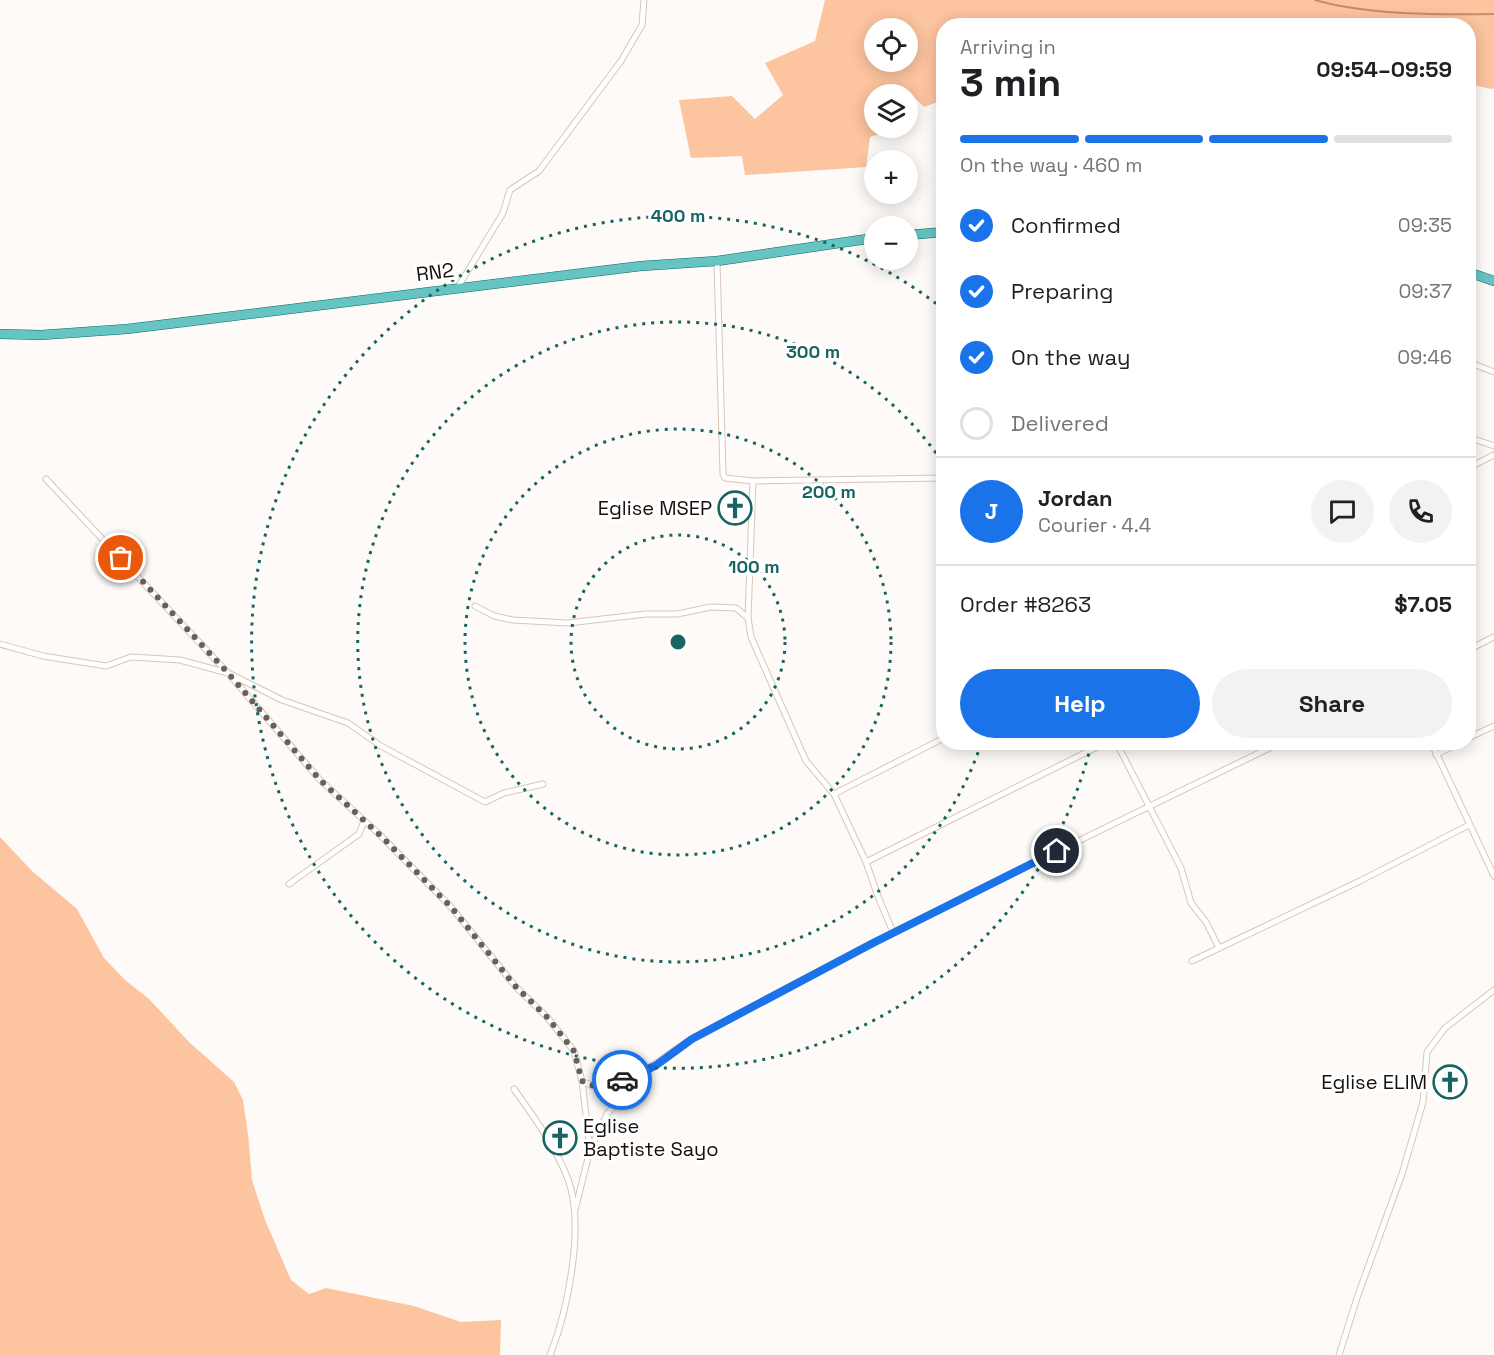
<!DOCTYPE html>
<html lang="en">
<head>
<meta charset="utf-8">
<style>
	:root { --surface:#fff; --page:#f2f2f2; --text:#202124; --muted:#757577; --line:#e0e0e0; --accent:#1a73e8 }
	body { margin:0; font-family:"Space Grotesk",sans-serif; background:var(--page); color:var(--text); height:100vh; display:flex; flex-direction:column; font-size:22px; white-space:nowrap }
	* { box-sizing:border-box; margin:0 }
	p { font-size:20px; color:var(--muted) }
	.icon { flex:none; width:33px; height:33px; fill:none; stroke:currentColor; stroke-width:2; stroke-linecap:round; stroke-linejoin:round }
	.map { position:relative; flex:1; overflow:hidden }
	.panel { position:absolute; left:936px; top:18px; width:540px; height:732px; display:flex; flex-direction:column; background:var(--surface); border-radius:24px; box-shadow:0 3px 15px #0003 }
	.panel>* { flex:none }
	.fabs { position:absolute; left:864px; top:18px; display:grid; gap:12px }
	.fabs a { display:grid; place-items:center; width:54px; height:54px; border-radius:50%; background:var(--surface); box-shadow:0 3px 15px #0003; font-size:30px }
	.pin { position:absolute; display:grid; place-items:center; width:51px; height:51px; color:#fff; margin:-26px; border:3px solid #fff; border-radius:50%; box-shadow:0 2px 6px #0007 }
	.courier { position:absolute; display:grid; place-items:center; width:60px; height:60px; margin:-30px; border:4px solid #1a73e8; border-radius:50%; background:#fff; color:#222; box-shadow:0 2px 8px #0007 }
	.summary em { font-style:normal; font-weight:700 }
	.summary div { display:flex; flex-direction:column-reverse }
	.summary { display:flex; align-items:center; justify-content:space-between; height:102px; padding:0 24px }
	h1 { font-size:39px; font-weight:700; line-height:45px }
	.bar { display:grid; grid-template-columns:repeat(4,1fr); gap:9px 6px; align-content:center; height:72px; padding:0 24px }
	.bar i { height:8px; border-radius:4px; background:var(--line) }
	.bar .current { background:var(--accent) }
	.bar p { grid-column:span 4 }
	.line { display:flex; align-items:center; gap:15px; padding:0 24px; border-top:2px solid var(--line) }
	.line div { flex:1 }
	.round { display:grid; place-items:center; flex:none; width:63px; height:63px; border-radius:32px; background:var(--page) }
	ol { padding:0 24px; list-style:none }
	li { display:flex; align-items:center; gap:18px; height:66px }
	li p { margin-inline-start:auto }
	li .icon { padding:6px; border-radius:50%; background:var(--accent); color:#fff; stroke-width:4 }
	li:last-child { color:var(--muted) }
	li i { width:33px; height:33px; border:3px solid var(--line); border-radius:50% }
	.action { display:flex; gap:12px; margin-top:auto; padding:12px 24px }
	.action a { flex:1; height:69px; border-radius:36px; background:var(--accent); color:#fff; font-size:24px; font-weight:700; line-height:69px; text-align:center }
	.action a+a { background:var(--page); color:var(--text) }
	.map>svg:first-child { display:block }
	.green { fill:#fcc49f; fill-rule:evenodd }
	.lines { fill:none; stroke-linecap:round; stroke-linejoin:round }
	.stream { stroke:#c68d66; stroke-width:2 }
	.minor-casing { stroke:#dac6b9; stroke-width:7 }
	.primary-casing { stroke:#086b67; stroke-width:10 }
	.minor { stroke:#fff; stroke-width:5 }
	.primary { stroke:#66c4c2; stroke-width:9 }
	.done { stroke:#67615e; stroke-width:6; stroke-dasharray:0 10.8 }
	.route { stroke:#1a73e8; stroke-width:8 }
	.ring { fill:none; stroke:#176563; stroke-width:3; stroke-dasharray:3 6 }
	.labels { text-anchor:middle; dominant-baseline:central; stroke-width:6; stroke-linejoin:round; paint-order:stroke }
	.street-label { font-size:20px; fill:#160f0b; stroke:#fff }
	.poi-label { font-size:20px; fill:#160f0b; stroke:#fff; text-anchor:end }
	.centre { fill:#176563; stroke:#fff; stroke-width:3 }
	.ring-label { font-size:18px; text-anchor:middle; font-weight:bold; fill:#176563; stroke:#fff; stroke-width:6; stroke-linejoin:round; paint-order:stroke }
</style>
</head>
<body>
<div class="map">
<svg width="1494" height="1355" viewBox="0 0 1494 1355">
	<rect width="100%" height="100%" fill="#fefaf7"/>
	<!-- green -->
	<g class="green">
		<path d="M825 0H1494V88L1491 89 1469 84 1468 26H944L943 100 924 107 908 91 888 85V94H874V128H887V132L870 137 866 167 745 175 742 156 691 158 679 100 732 96 755 119 783 95 765 63 815 41ZM874 28H908V62H874Z"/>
		<path d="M0 837 32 871 77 909 104 958 125 980 149 999 189 1042 234 1082 243 1100 248 1134 252 1180 265 1220 291 1280 309 1294 326 1288 414 1306 461 1322 501 1320 500 1355H0Z"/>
	</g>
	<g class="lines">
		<!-- stream -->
		<path class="stream" d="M1315 0C1367 15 1440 15 1494 14"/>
		<!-- minor casing -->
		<g class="minor-casing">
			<g id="minor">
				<path d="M717 261 723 474 725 478 753 481 944 478"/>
				<path d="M458 287 503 213 510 190 539 171 621 61 642 25 644 0"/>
				<path d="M1468 362 1494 372"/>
				<path d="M1468 437 1494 446"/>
				<path d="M1468 468 1494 455"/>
				<path d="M46 479 228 673 320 780 379 834 451 907 516 987 547 1017 574 1051 582 1081 590 1150"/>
				<path d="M753 481 748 618 751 637 806 761 834 794 866 862 879 899 893 932"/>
				<path d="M475 606 494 616 513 620 568 623 646 614H677L711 607 736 608 748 618"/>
				<path d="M0 644 43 656 106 666 131 657 180 660 228 673 282 700 348 723 381 746 485 802 504 793 543 784"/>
				<path d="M1468 650 1494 637"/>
				<path d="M1468 738 1494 726"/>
				<path d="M1116 742 1181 868 1191 903 1206 922 1219 948"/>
				<path d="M1431 742 1494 876"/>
				<path d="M1436 755 1460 742"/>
				<path d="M834 794 944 738"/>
				<path d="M866 862 1107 742"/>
				<path d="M289 884 359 834 364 821"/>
				<path d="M1192 961 1360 881 1469 825"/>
				<path d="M582 1081C615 1101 663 1056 690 1040 704 1031 720 1024 734 1016 914 920 1098 831 1282 742"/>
				<path d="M514 1089C534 1117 555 1146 568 1179 585 1226 568 1310 550 1355"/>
				<path d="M575 1210 590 1150 607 1114 629 1089 649 1071"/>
				<path d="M1339 1355 1358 1295 1402 1174 1414 1133 1423 1102 1427 1052 1445 1028 1494 990"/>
			</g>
		</g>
		<!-- primary casing -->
		<g class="primary-casing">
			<g id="primary">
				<path d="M908 235 944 232"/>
				<path d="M1468 272 1494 281"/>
				<path d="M0 334 41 335 127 329 641 266 717 261 874 238"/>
			</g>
		</g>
		<!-- minor -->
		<use href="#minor" class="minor"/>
		<!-- primary -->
		<use href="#primary" class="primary"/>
	</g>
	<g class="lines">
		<!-- done -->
		<path class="done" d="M121 558 228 673 320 780 382 837 451 907 516 987 547 1017 574 1051 582 1081C595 1089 609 1086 622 1080"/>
		<!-- route -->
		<path class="route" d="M622 1080 655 1066 692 1039 873 943 1057 851"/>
	</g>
	<!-- distance rings -->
	<g class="ring">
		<circle cx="678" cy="642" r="107"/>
		<circle cx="678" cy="642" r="213"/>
		<path d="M981 744A320 320 0 1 1 943 463"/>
		<path d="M1091 745A426 426 0 1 1 943 309"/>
	</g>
	<!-- icons -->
	<defs>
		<g id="church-ring" transform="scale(1.725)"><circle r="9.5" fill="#fff" stroke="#176563" stroke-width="1.5"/><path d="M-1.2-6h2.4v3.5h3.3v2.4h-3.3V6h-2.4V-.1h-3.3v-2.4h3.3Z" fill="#176563"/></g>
	</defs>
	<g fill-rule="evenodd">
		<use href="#church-ring" x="735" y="508"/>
		<use href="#church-ring" x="1450" y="1082"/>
		<use href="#church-ring" x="560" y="1138"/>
	</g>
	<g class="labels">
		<!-- street labels -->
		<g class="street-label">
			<text transform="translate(435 272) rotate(-7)">RN2</text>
		</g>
		<!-- poi labels -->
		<g class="poi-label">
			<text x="712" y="508">Eglise MSEP</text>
			<text x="1427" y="1082">Eglise ELIM</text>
			<text x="583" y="1126" text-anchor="start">Eglise<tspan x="583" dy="23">Baptiste Sayo</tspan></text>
		</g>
	</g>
	<circle cx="678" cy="642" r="9" class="centre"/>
	<g class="ring-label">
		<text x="678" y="222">400 m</text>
		<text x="813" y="358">300 m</text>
		<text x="829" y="498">200 m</text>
		<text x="754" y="573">100 m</text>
	</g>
</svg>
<div class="fabs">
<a><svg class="icon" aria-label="locate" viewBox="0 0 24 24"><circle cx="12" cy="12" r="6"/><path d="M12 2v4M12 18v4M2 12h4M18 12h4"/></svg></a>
<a><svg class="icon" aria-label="layers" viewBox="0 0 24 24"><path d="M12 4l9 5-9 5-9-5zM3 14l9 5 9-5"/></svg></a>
<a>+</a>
<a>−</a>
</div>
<div class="pin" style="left:121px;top:558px;background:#ea580c"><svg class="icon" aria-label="bag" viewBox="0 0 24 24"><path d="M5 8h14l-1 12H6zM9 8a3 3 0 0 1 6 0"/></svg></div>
<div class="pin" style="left:1057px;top:851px;background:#1f2937"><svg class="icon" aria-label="home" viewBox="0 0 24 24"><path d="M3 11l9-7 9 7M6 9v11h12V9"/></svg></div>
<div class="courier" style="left:622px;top:1080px"><svg class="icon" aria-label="car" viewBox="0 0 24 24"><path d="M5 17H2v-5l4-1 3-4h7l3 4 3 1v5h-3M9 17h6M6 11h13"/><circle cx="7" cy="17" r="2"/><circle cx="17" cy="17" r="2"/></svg></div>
<section class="panel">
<div class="summary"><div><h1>3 min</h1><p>Arriving in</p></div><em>09:54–09:59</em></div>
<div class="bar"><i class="current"></i><i class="current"></i><i class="current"></i><i></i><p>On the way · 460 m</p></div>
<ol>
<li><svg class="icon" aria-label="check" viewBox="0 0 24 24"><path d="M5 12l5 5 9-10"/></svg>Confirmed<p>09:35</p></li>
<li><svg class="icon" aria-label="check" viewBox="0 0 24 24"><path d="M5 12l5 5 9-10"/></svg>Preparing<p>09:37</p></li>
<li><svg class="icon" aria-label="check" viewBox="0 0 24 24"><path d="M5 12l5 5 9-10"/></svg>On the way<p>09:46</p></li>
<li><i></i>Delivered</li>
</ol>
<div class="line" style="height:108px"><b class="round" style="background:var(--accent);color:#fff">J</b><div><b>Jordan</b><p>Courier · 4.4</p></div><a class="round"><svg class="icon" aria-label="chat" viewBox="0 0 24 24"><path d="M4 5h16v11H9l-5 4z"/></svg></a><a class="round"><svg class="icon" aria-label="phone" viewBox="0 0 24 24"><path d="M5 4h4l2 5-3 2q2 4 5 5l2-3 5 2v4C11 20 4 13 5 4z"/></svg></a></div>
<div class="line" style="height:78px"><div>Order #8263</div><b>$7.05</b></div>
<div class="action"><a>Help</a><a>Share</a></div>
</section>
</div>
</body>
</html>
